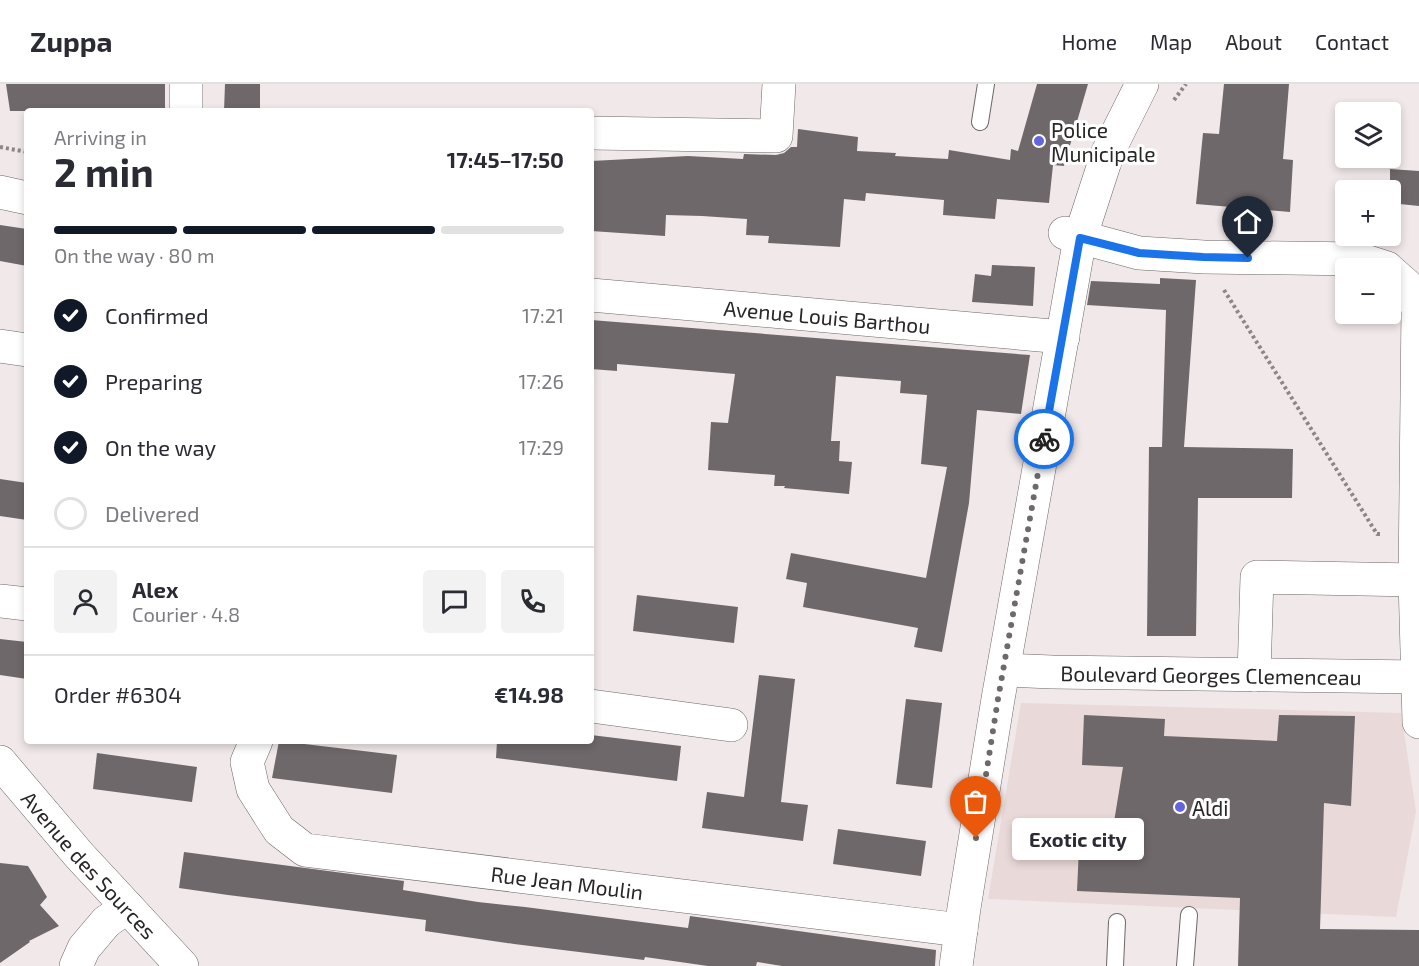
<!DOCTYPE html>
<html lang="en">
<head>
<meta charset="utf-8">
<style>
	:root { --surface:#fff; --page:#f2f2f3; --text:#2b2b33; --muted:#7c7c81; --line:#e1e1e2; --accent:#111827 }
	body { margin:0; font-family:"Exo 2",sans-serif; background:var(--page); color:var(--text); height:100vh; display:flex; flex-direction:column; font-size:22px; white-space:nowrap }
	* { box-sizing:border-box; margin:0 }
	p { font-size:20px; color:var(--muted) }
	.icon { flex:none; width:33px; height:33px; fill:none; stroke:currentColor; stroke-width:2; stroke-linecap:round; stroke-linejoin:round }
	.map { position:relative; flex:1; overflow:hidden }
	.side { position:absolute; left:24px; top:24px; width:570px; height:636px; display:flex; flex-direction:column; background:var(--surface); border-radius:6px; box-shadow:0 3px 9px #0003 }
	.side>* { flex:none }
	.tools { position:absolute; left:1335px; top:18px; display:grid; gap:12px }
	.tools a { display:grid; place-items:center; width:66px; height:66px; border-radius:6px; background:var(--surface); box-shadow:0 3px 9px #0003; font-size:30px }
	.pin { position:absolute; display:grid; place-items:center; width:51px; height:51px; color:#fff; margin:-62px -26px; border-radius:50% 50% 50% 0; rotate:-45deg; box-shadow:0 0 6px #0007 }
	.pin .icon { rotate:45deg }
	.courier { position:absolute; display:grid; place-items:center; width:60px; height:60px; margin:-30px; border:4px solid #1a73e8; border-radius:50%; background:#fff; color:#222; box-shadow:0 2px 8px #0007 }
	.bubble { position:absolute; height:42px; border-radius:6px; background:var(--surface); box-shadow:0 3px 9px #0003; font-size:20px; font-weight:700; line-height:42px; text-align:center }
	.headline em { font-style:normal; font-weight:700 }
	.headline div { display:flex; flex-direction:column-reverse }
	.headline { display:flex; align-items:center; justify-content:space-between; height:102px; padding:0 30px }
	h1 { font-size:39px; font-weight:700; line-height:45px }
	.bar { display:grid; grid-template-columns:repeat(4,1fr); gap:9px 6px; align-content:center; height:72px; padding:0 30px }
	.bar i { height:8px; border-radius:4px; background:var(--line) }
	.bar .current { background:var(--accent) }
	.bar p { grid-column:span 4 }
	.line { display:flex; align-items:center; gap:15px; padding:0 30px; border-top:2px solid var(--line) }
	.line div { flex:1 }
	.round { display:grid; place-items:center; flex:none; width:63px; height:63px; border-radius:6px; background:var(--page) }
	ol { padding:0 30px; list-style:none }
	li { display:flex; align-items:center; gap:18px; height:66px }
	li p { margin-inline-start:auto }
	li .icon { padding:6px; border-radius:50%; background:var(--accent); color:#fff; stroke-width:4 }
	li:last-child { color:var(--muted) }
	li i { width:33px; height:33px; border:3px solid var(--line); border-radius:50% }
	header { display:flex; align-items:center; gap:36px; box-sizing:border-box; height:84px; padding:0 30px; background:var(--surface); border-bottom:2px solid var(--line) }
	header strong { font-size:28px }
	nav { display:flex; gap:33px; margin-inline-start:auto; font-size:21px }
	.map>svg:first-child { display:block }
	.built { fill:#ead9d9 }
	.building { fill:#6f686b }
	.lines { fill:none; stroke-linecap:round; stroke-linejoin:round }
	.service-casing { stroke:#6e6767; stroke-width:18 }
	.minor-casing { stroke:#6e6767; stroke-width:34 }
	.tertiary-casing { stroke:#6e6767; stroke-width:34 }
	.path { stroke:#8c8686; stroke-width:4; stroke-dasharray:3 3; stroke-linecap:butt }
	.service { stroke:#fff; stroke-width:16 }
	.minor { stroke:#fff; stroke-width:33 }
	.tertiary { stroke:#fff; stroke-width:33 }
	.done { stroke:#6f6a6a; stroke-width:6; stroke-dasharray:0 10.8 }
	.route { stroke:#1a73e8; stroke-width:8 }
	.poi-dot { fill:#6365de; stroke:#fff; stroke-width:2 }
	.labels { text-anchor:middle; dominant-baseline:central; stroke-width:6; stroke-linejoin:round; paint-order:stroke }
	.poi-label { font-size:21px; fill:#292626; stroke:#fff; text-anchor:start }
	.street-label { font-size:21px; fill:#292626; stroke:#fff }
</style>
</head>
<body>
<header>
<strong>Zuppa</strong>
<nav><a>Home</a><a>Map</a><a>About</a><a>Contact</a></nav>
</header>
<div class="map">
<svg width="1419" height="882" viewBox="0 0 1419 882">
	<rect width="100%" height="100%" fill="#f1e8e9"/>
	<!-- built -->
	<path class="built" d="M1021 619 1401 629 1416 727 1396 833 988 815Z"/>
	<!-- building -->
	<g class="building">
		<path d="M6 0H165V27H10Z"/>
		<path d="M225 0H260V27H224Z"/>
		<path d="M1037 0H1088L1064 82 1053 81 1049 119 997 115 995 135 943 131 944 116 866 109 865 117 844 115 840 163 768 159 769 152 746 151 747 135 702 132 666 131 665 152 591 147V77L688 72 743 75 744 70 776 71 784 69 791 63H797L798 45 858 53 857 67 896 69 895 72 948 75 949 66 1010 76 1011 65 1018 67Z"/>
		<path d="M1224 0H1289L1283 75 1293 76 1290 128 1196 120 1203 49 1219 50Z"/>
		<path d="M1390 85 1419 87V122L1390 119Z"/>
		<path d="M0 141 27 145V182L0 177Z"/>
		<path d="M992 181 1035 183 1033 222 972 218 975 190 991 192Z"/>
		<path d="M1160 194 1196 196 1184 363 1293 365 1292 414H1198L1196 552H1147L1149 363H1162L1166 226 1087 221 1091 197 1160 200Z"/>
		<path d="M591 236 1030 271 1021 330 977 326 969 419 942 568 914 563 918 544 803 523 807 499 786 495 791 469 926 494 947 383 921 380 927 311 900 309 901 297 836 292 831 357H840L839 377 852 378 849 410 784 404 785 402H774L775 391 708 386 711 338 728 339 735 290 617 280V287L591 285Z"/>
		<path d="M0 395 27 399V436L0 432Z"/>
		<path d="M637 511 738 523 734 559 633 547Z"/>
		<path d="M0 555 27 558V595L0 591Z"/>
		<path d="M759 591 795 595 781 718 808 721 803 757 702 744 707 708 744 713Z"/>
		<path d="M906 615 942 619 932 704 896 700Z"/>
		<path d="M1084 631 1165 635 1164 652 1277 657 1279 631 1355 632 1351 722 1324 719 1320 845 1419 846V882H1238L1240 814 1077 807 1080 741 1113 744 1123 683 1082 681Z"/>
		<path d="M591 651 681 662 677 697 496 674 497 657H591Z"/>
		<path d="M279 657 397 671 392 709 272 694Z"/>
		<path d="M97 669 197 683 192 718 93 705Z"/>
		<path d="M838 745 926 757 921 792 833 780Z"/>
		<path d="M184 768 404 797 403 806 478 818 525 823 688 844 690 832 936 866 935 882H782L757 878 756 882H708L645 873 644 876 514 860 425 847 426 836 228 811 179 804Z"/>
		<path d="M0 779 28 782 47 813 40 821 59 842 29 857 30 858 0 879Z"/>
	</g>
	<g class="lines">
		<!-- service casing -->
		<g class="service-casing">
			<g id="service">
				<path d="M980 38 986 0"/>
				<path d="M1115 882 1117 838"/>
				<path d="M1185 882 1189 831"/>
			</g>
		</g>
		<!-- minor casing -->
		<g class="minor-casing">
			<g id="minor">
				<path d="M186 27V0"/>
				<path d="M591 49 776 52 779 0"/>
				<path d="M0 108 27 114"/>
				<path d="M1065 149 1139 169 1204 173 1359 175 1387 184"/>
				<path d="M1390 187 1406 201 1418 224 1415 496 1419 638"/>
				<path id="s1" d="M591 211 1063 253"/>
				<path d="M0 262 27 266"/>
				<path d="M0 517 27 520"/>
				<path id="s2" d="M1004 586 1052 588 1419 593"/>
				<path d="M1254 591 1257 493 1415 496"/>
				<path d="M591 622 731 641"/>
				<path id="s3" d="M256 657 247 678 253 705 279 746 305 766 961 846"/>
				<path d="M76 882 84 864 106 838 127 823"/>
				<path d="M956 882 964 824 998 615 1080 154 1108 68 1142 0"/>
			</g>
		</g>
		<!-- tertiary casing -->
		<g class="tertiary-casing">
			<g id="tertiary">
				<path id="s4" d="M0 678 79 771 182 882"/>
			</g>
		</g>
		<!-- path -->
		<g class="path">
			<path d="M1174 16 1186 0"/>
			<path d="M0 63 27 68"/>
			<path d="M1224 206 1377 450H1382"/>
		</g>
		<!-- service -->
		<use href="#service" class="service"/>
		<!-- minor -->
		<use href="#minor" class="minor"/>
		<!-- tertiary -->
		<use href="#tertiary" class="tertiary"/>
	</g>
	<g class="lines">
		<!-- done -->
		<path class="done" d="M976 754 998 615 1044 355"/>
		<!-- route -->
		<path class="route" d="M1044 355 1080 154 1139 169 1203 173 1248 174"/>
	</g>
	<!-- markers -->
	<g class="poi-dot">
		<circle cx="1039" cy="57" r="6"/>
		<circle cx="1180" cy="723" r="6"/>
	</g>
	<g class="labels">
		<!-- poi labels -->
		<g class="poi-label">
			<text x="1051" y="45">Police<tspan x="1051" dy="24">Municipale</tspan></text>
			<text x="1192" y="723">Aldi</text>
		</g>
		<!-- street labels -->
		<g class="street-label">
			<text stroke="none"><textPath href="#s1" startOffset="237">Avenue Louis Barthou</textPath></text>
			<text stroke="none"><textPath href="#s2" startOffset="207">Boulevard Georges Clemenceau</textPath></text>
			<text stroke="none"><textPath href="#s4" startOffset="136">Avenue des Sources</textPath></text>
			<text stroke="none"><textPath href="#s3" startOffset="396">Rue Jean Moulin</textPath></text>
		</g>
	</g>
</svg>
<div class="tools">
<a><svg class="icon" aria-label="layers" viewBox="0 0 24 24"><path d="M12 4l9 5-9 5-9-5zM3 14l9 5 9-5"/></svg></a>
<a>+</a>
<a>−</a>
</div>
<div class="pin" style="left:976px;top:754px;background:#ea580c"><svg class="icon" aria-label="bag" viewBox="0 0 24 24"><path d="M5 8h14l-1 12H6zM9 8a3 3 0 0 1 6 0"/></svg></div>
<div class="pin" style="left:1248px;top:174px;background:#1f2937"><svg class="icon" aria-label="home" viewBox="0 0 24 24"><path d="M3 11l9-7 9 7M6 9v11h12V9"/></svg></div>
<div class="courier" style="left:1044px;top:355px"><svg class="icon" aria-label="bike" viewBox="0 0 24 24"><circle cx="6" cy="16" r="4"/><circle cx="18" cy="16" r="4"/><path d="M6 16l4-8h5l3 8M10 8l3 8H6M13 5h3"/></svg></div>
<div class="bubble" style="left:1012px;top:734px;width:132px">Exotic city</div>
<section class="side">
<div class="headline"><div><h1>2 min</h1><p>Arriving in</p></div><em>17:45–17:50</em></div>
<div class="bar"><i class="current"></i><i class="current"></i><i class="current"></i><i></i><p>On the way · 80 m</p></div>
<ol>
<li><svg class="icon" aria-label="check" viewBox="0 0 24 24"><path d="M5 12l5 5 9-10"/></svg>Confirmed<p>17:21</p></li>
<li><svg class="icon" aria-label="check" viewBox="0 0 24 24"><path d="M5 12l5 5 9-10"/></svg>Preparing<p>17:26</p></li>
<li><svg class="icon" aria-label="check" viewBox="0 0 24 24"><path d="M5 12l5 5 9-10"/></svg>On the way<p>17:29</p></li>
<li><i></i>Delivered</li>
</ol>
<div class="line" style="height:108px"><a class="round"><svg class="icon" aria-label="person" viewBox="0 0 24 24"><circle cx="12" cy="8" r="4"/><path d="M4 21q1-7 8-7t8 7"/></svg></a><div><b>Alex</b><p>Courier · 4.8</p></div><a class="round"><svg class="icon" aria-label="chat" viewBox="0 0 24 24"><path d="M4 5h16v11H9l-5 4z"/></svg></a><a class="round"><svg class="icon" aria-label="phone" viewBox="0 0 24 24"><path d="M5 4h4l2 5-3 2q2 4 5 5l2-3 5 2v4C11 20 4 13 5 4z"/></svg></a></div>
<div class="line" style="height:78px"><div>Order #6304</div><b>€14.98</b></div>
</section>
</div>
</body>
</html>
